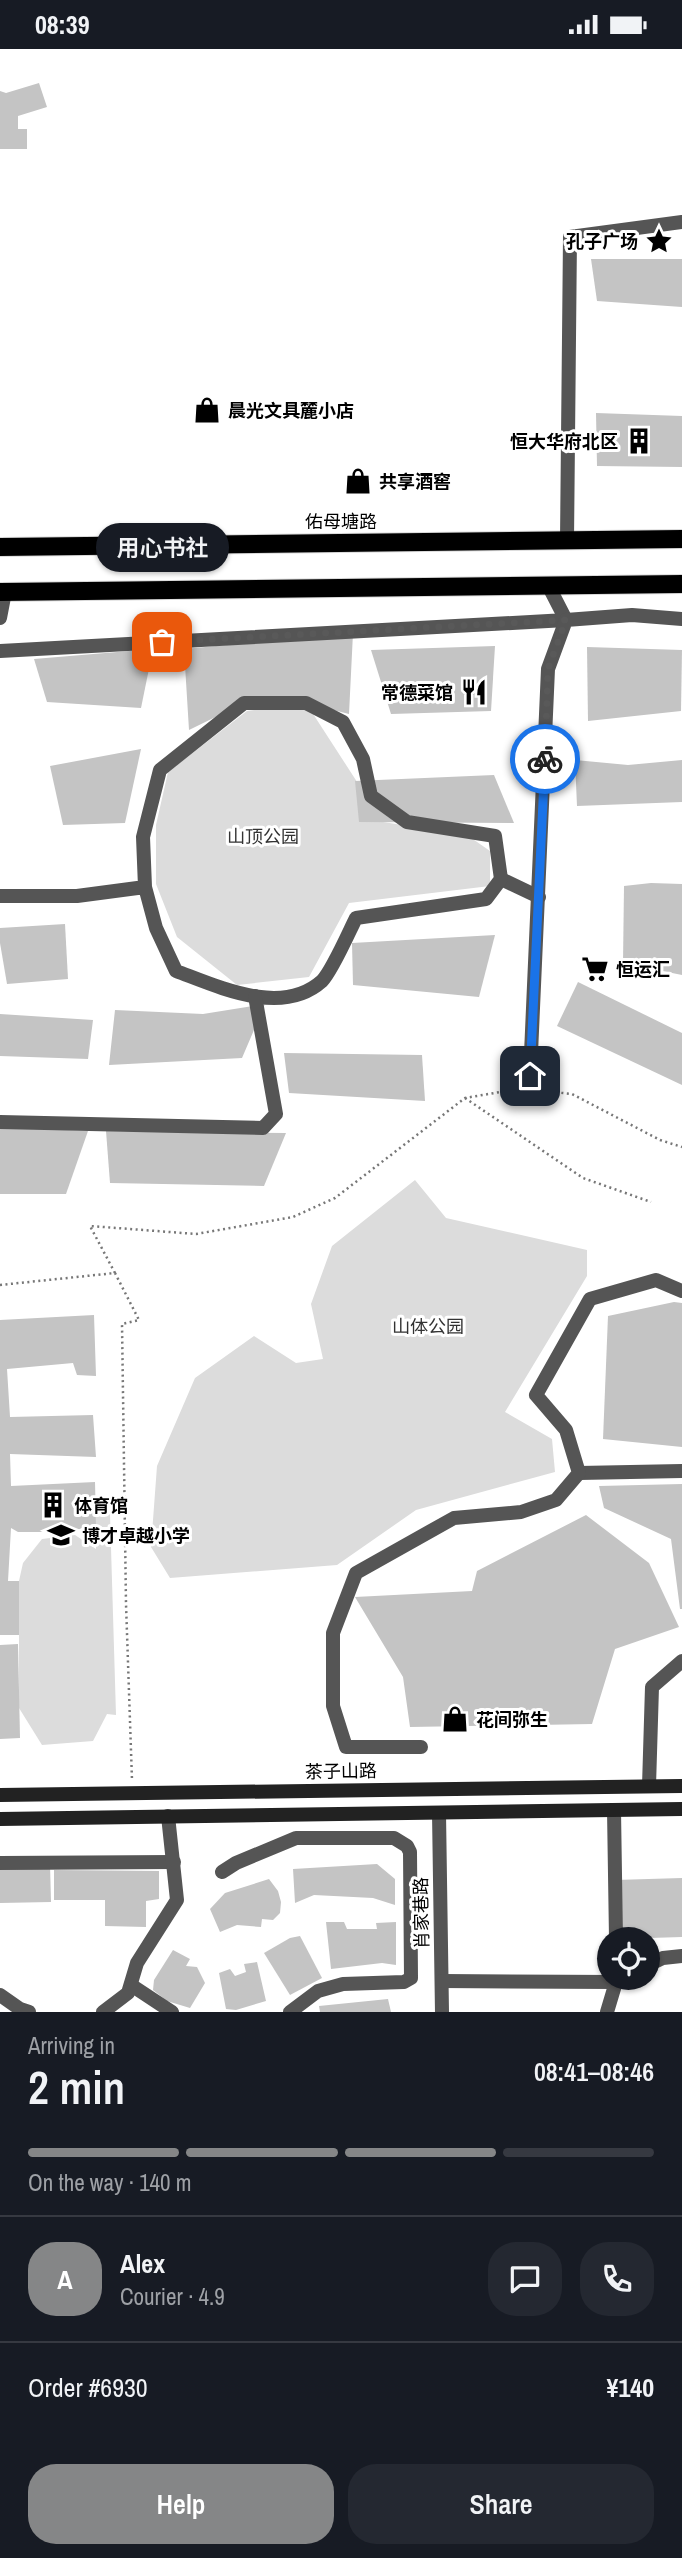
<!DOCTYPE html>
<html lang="en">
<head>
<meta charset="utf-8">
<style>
	:root { --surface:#171b24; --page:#242831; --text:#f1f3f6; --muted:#9ea1a6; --line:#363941; --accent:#858687 }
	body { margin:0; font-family:"Archivo Narrow","Noto Sans SC",sans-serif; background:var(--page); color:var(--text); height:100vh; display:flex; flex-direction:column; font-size:26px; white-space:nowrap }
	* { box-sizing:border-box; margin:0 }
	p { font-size:23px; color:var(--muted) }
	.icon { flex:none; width:38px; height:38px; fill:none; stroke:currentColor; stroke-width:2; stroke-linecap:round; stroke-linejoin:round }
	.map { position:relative; height:1963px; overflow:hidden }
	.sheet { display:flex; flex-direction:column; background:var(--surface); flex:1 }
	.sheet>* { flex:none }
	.buttons { position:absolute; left:597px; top:1878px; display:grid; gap:14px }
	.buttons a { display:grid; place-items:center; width:63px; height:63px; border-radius:50%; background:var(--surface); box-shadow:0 2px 5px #0004; font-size:35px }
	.pin { position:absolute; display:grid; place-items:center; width:60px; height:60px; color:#fff; margin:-30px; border-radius:14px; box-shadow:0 4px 10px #0006 }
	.courier { position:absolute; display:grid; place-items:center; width:70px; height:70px; margin:-35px; border:5px solid #1a73e8; border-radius:50%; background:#fff; color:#222; box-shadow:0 2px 9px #0007 }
	.bubble { position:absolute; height:49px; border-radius:24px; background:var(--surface); box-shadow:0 2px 5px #0004; font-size:23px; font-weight:600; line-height:49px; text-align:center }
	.summary em { font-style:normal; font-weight:600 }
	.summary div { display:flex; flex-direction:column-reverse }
	.summary { display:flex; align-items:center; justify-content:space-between; height:119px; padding:0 28px }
	h1 { font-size:46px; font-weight:600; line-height:52px }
	.bar { display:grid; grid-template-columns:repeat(4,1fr); gap:10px 7px; align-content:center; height:84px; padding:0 28px }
	.bar i { height:9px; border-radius:5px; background:var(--line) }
	.bar .current { background:var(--accent) }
	.bar p { grid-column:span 4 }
	.line { display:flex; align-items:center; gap:18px; padding:0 28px; border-top:2px solid var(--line) }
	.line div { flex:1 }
	.round { display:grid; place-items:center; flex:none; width:74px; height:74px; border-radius:28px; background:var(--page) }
	.action { display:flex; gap:14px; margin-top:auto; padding:14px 28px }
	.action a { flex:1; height:80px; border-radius:28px; background:var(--accent); color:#fff; font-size:28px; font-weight:600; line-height:80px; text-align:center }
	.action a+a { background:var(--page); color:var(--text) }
	.status { display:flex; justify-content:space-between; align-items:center; height:49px; padding:0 35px; background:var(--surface); direction:ltr }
	.status svg { height:19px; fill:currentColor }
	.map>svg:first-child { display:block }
	.green { fill:#dcdcdc }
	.building { fill:#c4c4c4 }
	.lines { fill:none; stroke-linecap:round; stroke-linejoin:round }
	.primary-casing { stroke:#dbdbdb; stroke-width:20 }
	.path { stroke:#777; stroke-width:2.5; stroke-dasharray:2 3.5; stroke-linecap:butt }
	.minor { stroke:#555; stroke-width:14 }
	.tertiary { stroke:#555; stroke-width:14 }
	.secondary { stroke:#222; stroke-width:14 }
	.primary { stroke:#000; stroke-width:18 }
	.done { stroke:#595959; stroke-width:7; stroke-dasharray:0 12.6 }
	.route { stroke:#1a73e8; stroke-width:9 }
	.labels { text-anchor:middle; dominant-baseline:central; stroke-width:6; stroke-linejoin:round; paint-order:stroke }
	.poi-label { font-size:18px; font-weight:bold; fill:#000; stroke:#fff; text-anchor:start }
	.street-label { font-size:18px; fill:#000; stroke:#fff }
	.park-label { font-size:18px; fill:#333; stroke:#fff }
</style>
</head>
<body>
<div class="status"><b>08:39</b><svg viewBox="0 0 49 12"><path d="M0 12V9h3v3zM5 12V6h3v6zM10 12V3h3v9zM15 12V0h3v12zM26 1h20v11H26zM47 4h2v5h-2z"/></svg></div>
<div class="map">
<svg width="682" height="1963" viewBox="0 0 682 1963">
	<rect width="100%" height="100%" fill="#fff"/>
	<!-- green -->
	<g class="green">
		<path d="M306 654 383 773 467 786 490 802V837L349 854 309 928 237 936 177 888 156 835V776L168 723 247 662Z"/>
		<path d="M415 1131 446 1169 587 1201V1227L505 1363 552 1390 555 1423 416 1461 337 1516 170 1529 151 1498 157 1417 195 1329 254 1287 296 1314 323 1310 311 1255 332 1197Z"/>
		<path d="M96 1465H110L116 1666 107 1665 93 1692 42 1696 19 1659V1532L23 1514 42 1490 75 1486 96 1500Z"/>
	</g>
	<!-- building -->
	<g class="building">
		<path d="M39 34 47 58 18 67V80H27V100H0V42L6 44Z"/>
		<path d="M591 210H682V258L597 252Z"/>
		<path d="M596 364 682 367V418L597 417Z"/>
		<path d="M353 584 349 665 306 654H244L189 681 184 600Z"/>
		<path d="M495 597 491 662 391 665 371 601Z"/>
		<path d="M587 598 682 601 681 662 588 672Z"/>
		<path d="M153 600 141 659 47 653 34 610Z"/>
		<path d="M141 700 125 774 63 776 50 717Z"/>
		<path d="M575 711 628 716 682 711V753L577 757Z"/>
		<path d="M494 726 514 774 359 773 355 732Z"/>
		<path d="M651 834 682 835V926L623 914 624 837Z"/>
		<path d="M65 875 68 930 7 935 0 894V879Z"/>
		<path d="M495 886 479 948 353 936 352 894Z"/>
		<path d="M578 933 682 984V1036L557 977Z"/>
		<path d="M265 955 242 1009 109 1016 115 961 203 965Z"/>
		<path d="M0 965 93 971 88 1010 0 1007Z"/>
		<path d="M284 1004 422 1006 425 1052 289 1044Z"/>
		<path d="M0 1078 88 1082 66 1145H0Z"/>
		<path d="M106 1082 286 1084 264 1137 110 1134Z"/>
		<path d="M674 1253 682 1254V1398L603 1390 608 1267Z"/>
		<path d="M94 1266 96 1327 77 1326 73 1314 7 1320 10 1368 93 1366 96 1408 10 1405 11 1437 95 1433 96 1475 70 1483H18L11 1479 8 1532H19V1586H0V1271Z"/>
		<path d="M682 1435V1560H680L671 1490 604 1459 599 1437Z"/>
		<path d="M586 1466 649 1514 679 1578 615 1600 592 1675 410 1678 403 1628 355 1548 472 1542 477 1522Z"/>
		<path d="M18 1595 20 1689 0 1690V1596Z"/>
		<path d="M50 1815 51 1853 0 1854V1817Z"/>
		<path d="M377 1815 395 1830V1856L373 1849 314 1846 295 1854 293 1820Z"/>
		<path d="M54 1821 159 1822V1850L146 1852V1878L105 1877V1851H54Z"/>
		<path d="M682 1829V1888L617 1890 615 1831Z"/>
		<path d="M269 1830 278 1842 281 1853 280 1864 273 1871 262 1870 261 1878 237 1876 220 1883 210 1860 225 1844Z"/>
		<path d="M326 1873H344L347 1880H377L376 1874 396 1873V1916L382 1914 331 1920Z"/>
		<path d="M300 1887 322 1929 290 1946 264 1904 290 1889Z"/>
		<path d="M173 1901 190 1910 186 1917 197 1918 205 1934 190 1959 167 1952 153 1941 154 1931Z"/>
		<path d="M257 1913 266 1952 236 1961 226 1960 219 1924 230 1920 235 1927 246 1923 244 1915Z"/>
		<path d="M388 1950 391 1963H320L319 1957Z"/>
	</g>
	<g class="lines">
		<!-- primary casing -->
		<g class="primary-casing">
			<g id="primary">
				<path d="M0 498 682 490"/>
				<path d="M0 543 682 535"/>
			</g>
		</g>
		<!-- path -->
		<g class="path">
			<path d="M534 1041 572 1045 660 1091 682 1098"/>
			<path d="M465 1049 583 1129 651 1153"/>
			<path d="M115 1224 90 1177 196 1185 293 1168 335 1149 465 1049 524 1039"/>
			<path d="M0 1236 115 1224 139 1271 122 1275 126 1555 132 1731"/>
		</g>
		<!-- minor -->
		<g class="minor">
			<path d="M567 491 570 188 682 173"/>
			<path d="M0 602 566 571 548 536"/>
			<path d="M501 830 539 848"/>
			<path d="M0 847H77L145 838 143 788 160 721 244 654H306L343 673 363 710 371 747 407 773 495 787 501 830 486 850 356 869C349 883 332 922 322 932 282 968 219 938 176 922L156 879 145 838"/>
			<path d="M530 1027 548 620 566 571 632 566 682 570"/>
			<path d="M0 1073 263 1079 276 1065 255 947"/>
			<path d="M579 1424 682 1422"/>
			<path d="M421 1698H346L333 1657V1584L356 1524 454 1469 521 1463 556 1451 579 1424 566 1381 536 1346 590 1250 656 1231 682 1242"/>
			<path d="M649 1737 652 1638 682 1612"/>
			<path d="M614 1761 616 1890"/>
			<path d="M439 1764 442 1963"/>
			<path d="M0 1814 174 1813"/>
			<path d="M222 1823 236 1814 296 1789H394L407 1797 410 1803 411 1929 404 1933 343 1935 318 1942 290 1963"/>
			<path d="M648 1916 663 1909 682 1907"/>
			<path d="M442 1932 616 1933V1928"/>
			<path d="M131 1936 172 1963"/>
			<path d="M0 1946 20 1960 29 1963"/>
			<path d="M103 1963 128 1944 137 1914 177 1851 168 1767"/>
			<path d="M607 1963 616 1933 627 1928"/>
		</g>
		<!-- tertiary -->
		<path class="tertiary" d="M0 569 5 543"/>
		<!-- secondary -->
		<g class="secondary">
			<path d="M0 1746 682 1737"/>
			<path d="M0 1770 682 1760"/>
		</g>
		<!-- primary -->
		<use href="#primary" class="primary"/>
	</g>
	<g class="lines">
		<!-- done -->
		<path class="done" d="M162 593 566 571 548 620 545 710"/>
		<!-- route -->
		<path class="route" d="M530 1027 545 710"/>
	</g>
	<!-- icons -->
	<defs>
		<g id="sight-bare" transform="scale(2.1)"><path d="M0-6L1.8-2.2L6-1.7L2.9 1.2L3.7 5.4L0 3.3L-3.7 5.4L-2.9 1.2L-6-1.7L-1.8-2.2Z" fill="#000" stroke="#fff" stroke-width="2.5" paint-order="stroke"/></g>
		<g id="shop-bare" transform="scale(2.1)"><path d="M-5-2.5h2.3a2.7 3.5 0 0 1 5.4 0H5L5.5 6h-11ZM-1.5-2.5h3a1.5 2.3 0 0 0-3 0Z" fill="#000" stroke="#fff" stroke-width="2.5" paint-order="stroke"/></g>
		<g id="building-bare" transform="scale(2.1)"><path d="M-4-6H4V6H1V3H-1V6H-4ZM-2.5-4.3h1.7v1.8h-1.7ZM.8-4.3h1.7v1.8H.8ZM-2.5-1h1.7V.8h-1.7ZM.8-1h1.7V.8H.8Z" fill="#000" stroke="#fff" stroke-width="2.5" paint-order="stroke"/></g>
		<g id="restaurant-bare" transform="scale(2.1)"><path d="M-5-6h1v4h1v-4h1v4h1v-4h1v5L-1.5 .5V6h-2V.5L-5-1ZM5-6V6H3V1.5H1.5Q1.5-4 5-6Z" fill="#000" stroke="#fff" stroke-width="2.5" paint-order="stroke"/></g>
		<g id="supermarket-bare" transform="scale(2.1)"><path d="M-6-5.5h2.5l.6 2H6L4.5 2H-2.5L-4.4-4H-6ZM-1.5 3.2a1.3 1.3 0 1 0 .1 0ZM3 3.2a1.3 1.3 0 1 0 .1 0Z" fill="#000" stroke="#fff" stroke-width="2.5" paint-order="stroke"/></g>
		<g id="school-bare" transform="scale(2.1)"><path d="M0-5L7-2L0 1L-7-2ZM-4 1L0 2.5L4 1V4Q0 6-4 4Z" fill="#000" stroke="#fff" stroke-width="2.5" paint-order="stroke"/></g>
	</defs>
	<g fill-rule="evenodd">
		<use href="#sight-bare" x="659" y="192"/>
		<use href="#shop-bare" x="207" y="361"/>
		<use href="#building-bare" x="639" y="392"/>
		<use href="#shop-bare" x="358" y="432"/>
		<use href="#restaurant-bare" x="474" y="643"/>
		<use href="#supermarket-bare" x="595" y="920"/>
		<use href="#building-bare" x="53" y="1456"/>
		<use href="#school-bare" x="61" y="1486"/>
		<use href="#shop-bare" x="455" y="1670"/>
	</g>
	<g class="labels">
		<!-- poi labels -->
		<g class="poi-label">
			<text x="638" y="192" text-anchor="end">孔子广场</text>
			<text x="228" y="361">晨光文具麓小店</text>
			<text x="618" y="392" text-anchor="end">恒大华府北区</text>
			<text x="379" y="432">共享酒窖</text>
			<text x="453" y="643" text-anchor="end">常德菜馆</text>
			<text x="616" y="920">恒运汇</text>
			<text x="74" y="1456">体育馆</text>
			<text x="82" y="1486">博才卓越小学</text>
			<text x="476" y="1670">花间弥生</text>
		</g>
		<!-- street labels -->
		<g class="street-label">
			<text x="341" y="472">佑母塘路</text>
			<text transform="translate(341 1722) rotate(-1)">茶子山路</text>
			<text transform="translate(421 1864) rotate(-91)">肖家巷路</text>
		</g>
		<!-- park labels -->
		<g class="park-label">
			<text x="263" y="787">山顶公园</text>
			<text x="428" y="1277">山体公园</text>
		</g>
	</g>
</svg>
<div class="buttons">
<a><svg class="icon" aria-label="locate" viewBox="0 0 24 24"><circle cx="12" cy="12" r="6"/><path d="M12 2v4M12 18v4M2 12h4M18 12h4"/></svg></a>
</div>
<div class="pin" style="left:162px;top:593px;background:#ea580c"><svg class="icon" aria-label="bag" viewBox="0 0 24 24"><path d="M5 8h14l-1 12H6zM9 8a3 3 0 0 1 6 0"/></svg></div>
<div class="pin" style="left:530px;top:1027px;background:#1f2937"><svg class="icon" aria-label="home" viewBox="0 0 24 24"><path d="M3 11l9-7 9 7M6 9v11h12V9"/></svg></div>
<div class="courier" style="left:545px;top:710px"><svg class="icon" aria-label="bike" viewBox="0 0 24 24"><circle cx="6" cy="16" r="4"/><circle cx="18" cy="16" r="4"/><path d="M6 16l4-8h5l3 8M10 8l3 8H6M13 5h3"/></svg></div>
<div class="bubble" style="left:96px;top:474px;width:133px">用心书社</div>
</div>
<section class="sheet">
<div class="summary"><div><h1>2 min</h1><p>Arriving in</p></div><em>08:41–08:46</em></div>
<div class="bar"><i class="current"></i><i class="current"></i><i class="current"></i><i></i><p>On the way · 140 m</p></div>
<div class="line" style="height:126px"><b class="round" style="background:var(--accent);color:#fff">A</b><div><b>Alex</b><p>Courier · 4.9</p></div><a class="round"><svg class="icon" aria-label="chat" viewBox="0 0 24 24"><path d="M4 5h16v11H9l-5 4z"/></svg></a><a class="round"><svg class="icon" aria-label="phone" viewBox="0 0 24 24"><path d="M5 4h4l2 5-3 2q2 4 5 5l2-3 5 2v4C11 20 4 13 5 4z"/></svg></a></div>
<div class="line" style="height:91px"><div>Order #6930</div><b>¥140</b></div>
<div class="action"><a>Help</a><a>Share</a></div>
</section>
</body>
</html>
